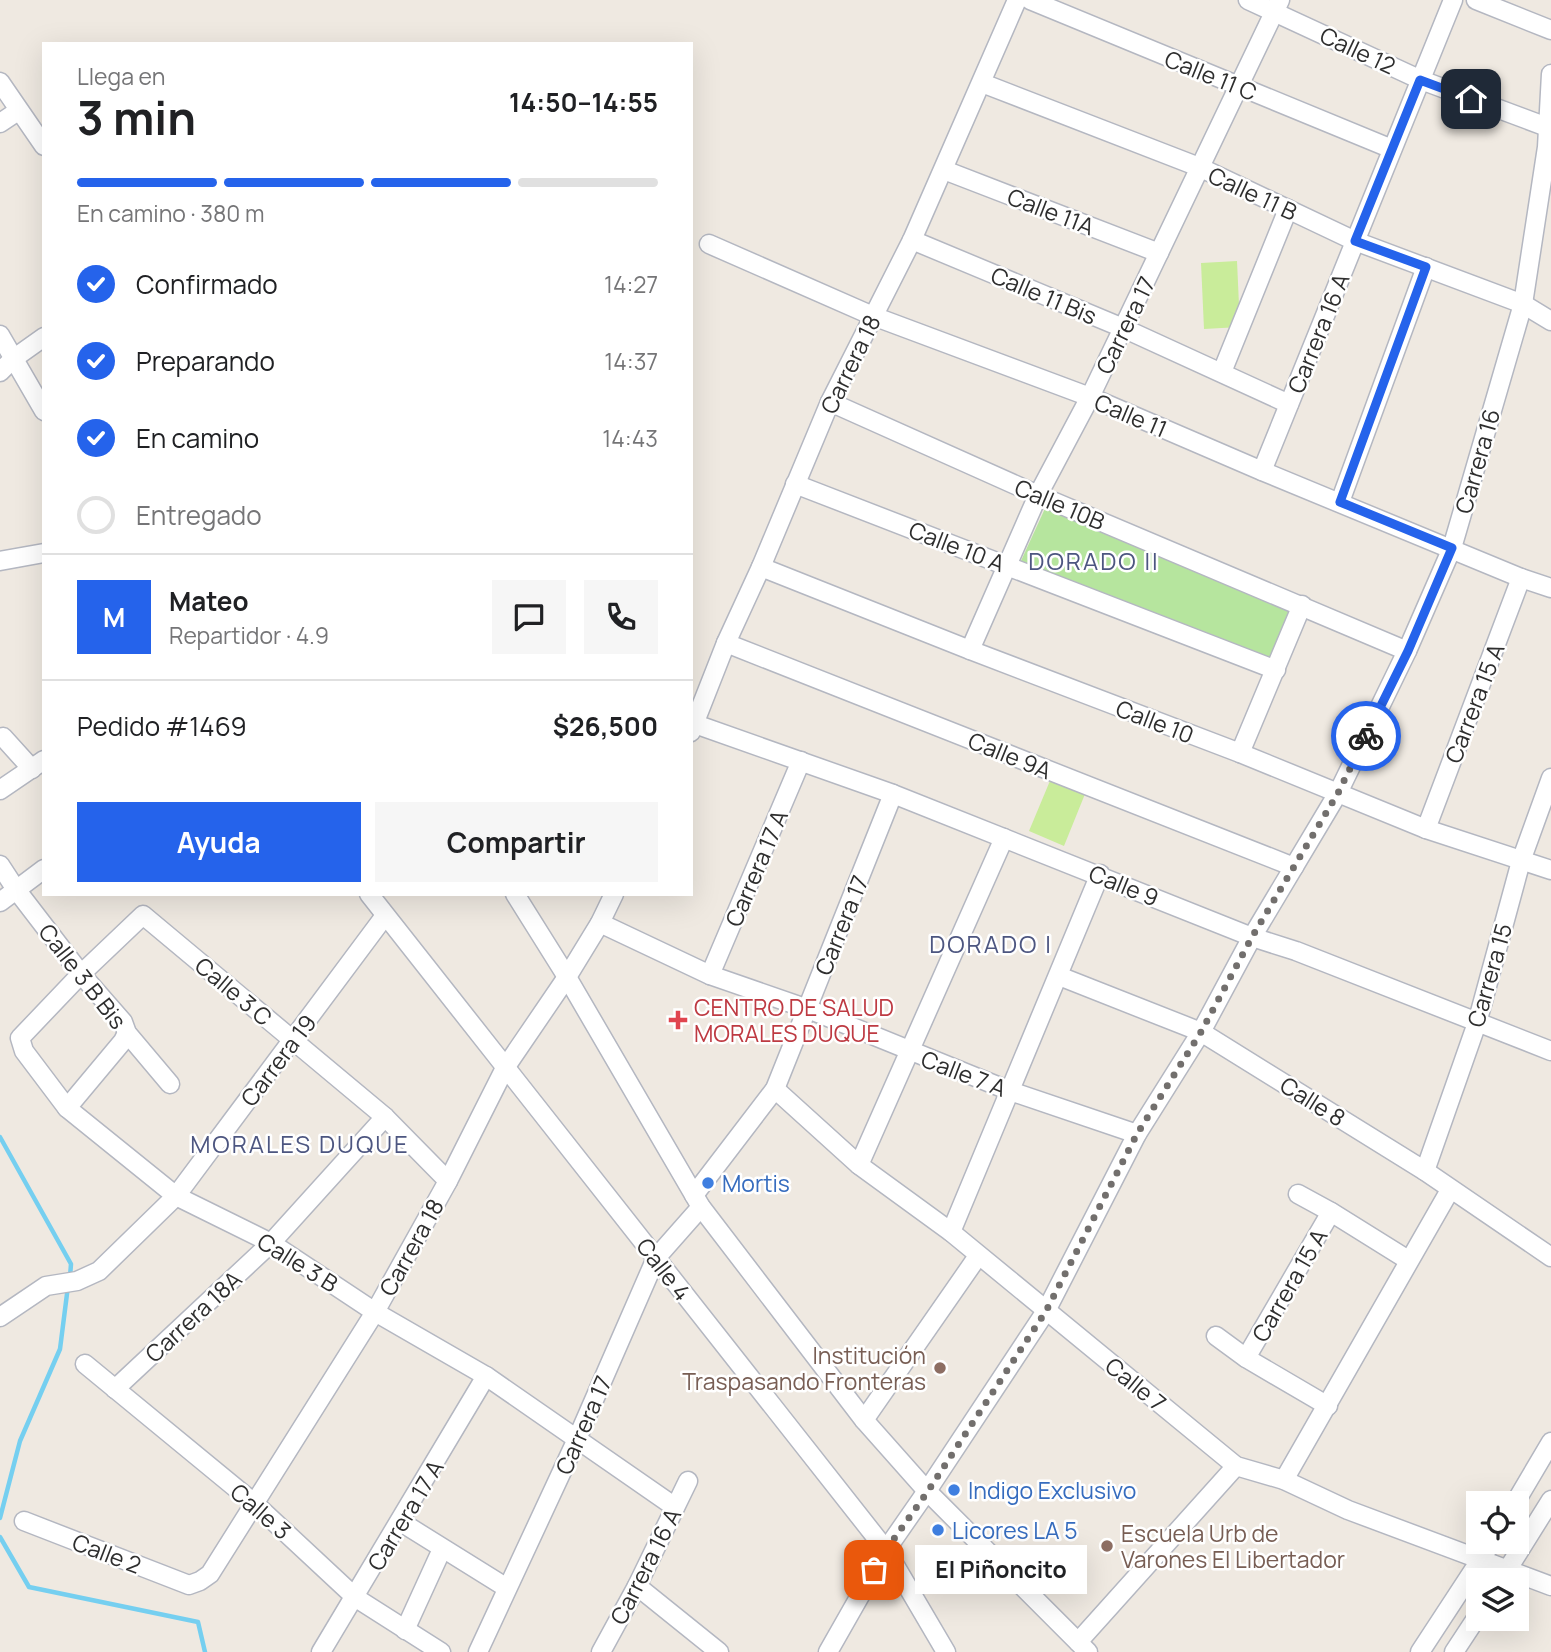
<!DOCTYPE html>
<html lang="es">
<head>
<meta charset="utf-8">
<style>
	:root { --surface:#fff; --page:#f6f6f6; --text:#202124; --muted:#757577; --line:#e0e0e0; --accent:#2563eb }
	body { margin:0; font-family:Manrope,sans-serif; background:var(--page); color:var(--text); height:100vh; display:flex; flex-direction:column; font-size:26px; white-space:nowrap }
	* { box-sizing:border-box; margin:0 }
	p { font-size:23px; color:var(--muted) }
	.icon { flex:none; width:38px; height:38px; fill:none; stroke:currentColor; stroke-width:2; stroke-linecap:round; stroke-linejoin:round }
	.map { position:relative; flex:1; overflow:hidden }
	.drawer { position:absolute; left:42px; top:42px; width:651px; height:854px; display:flex; flex-direction:column; background:var(--surface); border-radius:0px; box-shadow:0 7px 28px #0002 }
	.drawer>* { flex:none }
	.buttons { position:absolute; left:1466px; top:1491px; display:grid; gap:14px }
	.buttons a { display:grid; place-items:center; width:63px; height:63px; border-radius:0px; background:var(--surface); box-shadow:0 7px 28px #0002; font-size:35px }
	.pin { position:absolute; display:grid; place-items:center; width:60px; height:60px; color:#fff; margin:-30px; border-radius:14px; box-shadow:0 4px 10px #0006 }
	.courier { position:absolute; display:grid; place-items:center; width:70px; height:70px; margin:-35px; border:5px solid #2563eb; border-radius:50%; background:#fff; color:#222; box-shadow:0 2px 9px #0007 }
	.bubble { position:absolute; height:49px; border-radius:0px; background:var(--surface); box-shadow:0 7px 28px #0002; font-size:23px; font-weight:700; line-height:49px; text-align:center }
	.overview em { font-style:normal; font-weight:700 }
	.overview div { display:flex; flex-direction:column-reverse }
	.overview { display:flex; align-items:center; justify-content:space-between; height:119px; padding:0 35px }
	h1 { font-size:46px; font-weight:700; line-height:52px }
	.bar { display:grid; grid-template-columns:repeat(4,1fr); gap:10px 7px; align-content:center; height:84px; padding:0 35px }
	.bar i { height:9px; border-radius:5px; background:var(--line) }
	.bar .selected { background:var(--accent) }
	.bar p { grid-column:span 4 }
	.line { display:flex; align-items:center; gap:18px; padding:0 35px; border-top:2px solid var(--line) }
	.line div { flex:1 }
	.round { display:grid; place-items:center; flex:none; width:74px; height:74px; border-radius:0px; background:var(--page) }
	ol { padding:0 35px; list-style:none }
	li { display:flex; align-items:center; gap:21px; height:77px }
	li p { margin-inline-start:auto }
	li .icon { padding:7px; border-radius:50%; background:var(--accent); color:#fff; stroke-width:4 }
	li:last-child { color:var(--muted) }
	li i { width:38px; height:38px; border:4px solid var(--line); border-radius:50% }
	.primary-button { display:flex; gap:14px; margin-top:auto; padding:14px 35px }
	.primary-button a { flex:1; height:80px; border-radius:0px; background:var(--accent); color:#fff; font-size:28px; font-weight:700; line-height:80px; text-align:center }
	.primary-button a+a { background:var(--page); color:var(--text) }
	.map>svg:first-child { display:block }
	.green { fill:#b6e59e }
	.pitch { fill:#c9ec9a }
	.lines { fill:none; stroke-linecap:round; stroke-linejoin:round }
	.stream { stroke:#75cff0; stroke-width:4.5 }
	.minor-casing { stroke:#b4b7c1; stroke-width:21 }
	.minor { stroke:#fff; stroke-width:18 }
	.done { stroke:#726f6d; stroke-width:7; stroke-dasharray:0 12.6 }
	.route { stroke:#2563eb; stroke-width:9 }
	.health-dot { fill:#e0444e; stroke:#fff; stroke-width:2.5 }
	.shop-dot { fill:#3f7fe0; stroke:#fff; stroke-width:2.5 }
	.education-dot { fill:#8d6e63; stroke:#fff; stroke-width:2.5 }
	.labels { text-anchor:middle; dominant-baseline:central; stroke-width:5; stroke-linejoin:round; paint-order:stroke }
	.street-label { font-size:23px; fill:#2e2e2e; stroke:#fff }
	.health-label { font-size:23px; fill:#be3a42; stroke:#fff; text-anchor:start }
	.shop-label { font-size:23px; fill:#366cbe; stroke:#fff; text-anchor:start }
	.education-label { font-size:23px; fill:#785e54; stroke:#fff; text-anchor:end }
	.neighbourhood-label { font-size:24px; letter-spacing:2px; fill:#4d5680; stroke:#fff }
</style>
</head>
<body>
<div class="map">
<svg width="1551" height="1652" viewBox="0 0 1551 1652">
	<rect width="100%" height="100%" fill="#efe9e1"/>
	<!-- green -->
	<path class="green" d="M1048 502 1295 609 1271 667 1020 563Z"/>
	<!-- pitch -->
	<g class="pitch">
		<path d="M1237 261 1240 327 1204 329 1201 263Z"/>
		<path d="M1052 776 1087 789 1064 846 1029 831Z"/>
	</g>
	<g class="lines">
		<!-- stream -->
		<g class="stream">
			<path d="M0 1137 71 1264 70 1277"/>
			<path d="M0 1518 20 1441 60 1349 68 1286"/>
			<path d="M0 1537 29 1587 198 1622 205 1652"/>
		</g>
		<!-- minor casing -->
		<g class="minor-casing">
			<g id="minor">
				<path d="M1030 0 1392 149"/>
				<path d="M1248 0 1421 80 1547 127"/>
				<path d="M1476 0 1551 30"/>
				<path d="M0 82 44 146"/>
				<path d="M982 83 1199 167 1355 241 1523 304 1551 321"/>
				<path d="M0 123 18 111"/>
				<path d="M944 170 1159 253"/>
				<path d="M912 240 1123 328 1289 404"/>
				<path d="M709 244 873 316 1090 397 1262 471 1521 578 1551 588"/>
				<path d="M0 335 44 411"/>
				<path d="M0 372 13 359 44 337"/>
				<path d="M1222 372 1288 209"/>
				<path d="M830 402 1038 495 1407 651"/>
				<path d="M1262 471 1453 0"/>
				<path d="M795 484 1276 670"/>
				<path d="M1340 502 1426 267"/>
				<path d="M0 561 44 553"/>
				<path d="M761 567 970 650 1240 753 1426 829 1551 870"/>
				<path d="M726 643 1294 867"/>
				<path d="M970 650 1038 495 1090 397 1280 0"/>
				<path d="M695 724 893 794 1252 937 1296 951 1551 1051"/>
				<path d="M691 732 726 643 761 567 830 402 912 240 1017 0"/>
				<path d="M3 737 32 769"/>
				<path d="M1240 753 1302 605"/>
				<path d="M0 790 44 760"/>
				<path d="M1426 829 1521 578"/>
				<path d="M0 865 15 888 81 974 123 1022 127 1033 170 1084"/>
				<path d="M369 894 886 1550 946 1652"/>
				<path d="M515 894 567 977 701 1207 864 1420 927 1491 1088 1652"/>
				<path d="M0 902 44 869"/>
				<path d="M600 923 710 975 808 1009 1010 1091 1137 1134"/>
				<path d="M710 975 801 761"/>
				<path d="M1059 976 1201 1032 1425 1171 1551 1257"/>
				<path d="M775 1089 859 1165 951 1232 1236 1466 1284 1480 1348 1510 1551 1586"/>
				<path d="M67 1108 123 1041 127 1033"/>
				<path d="M859 1165 1004 838"/>
				<path d="M1425 1171 1477 1023 1521 861 1551 778"/>
				<path d="M448 1181 385 1117 143 915 81 974 20 1038 24 1051 67 1108 176 1196 271 1243 375 1312 486 1376 675 1507"/>
				<path d="M1298 1194 1331 1212 1408 1260"/>
				<path d="M694 1195 775 1089 893 794"/>
				<path d="M951 1232 1100 874"/>
				<path d="M0 1317 46 1286 77 1281 99 1271 176 1196 384 917"/>
				<path d="M1216 1336 1246 1358 1328 1406"/>
				<path d="M1246 1358 1331 1212"/>
				<path d="M85 1364 254 1503 356 1598 441 1652"/>
				<path d="M115 1389 271 1243 385 1117"/>
				<path d="M864 1420 978 1256"/>
				<path d="M1284 1480 1450 1190"/>
				<path d="M1515 1503 1551 1442"/>
				<path d="M24 1521 189 1585 200 1581 210 1574 375 1312 448 1181 505 1068 567 977 600 923 614 894"/>
				<path d="M401 1522 507 1588"/>
				<path d="M1501 1580 1551 1500"/>
				<path d="M637 1586 719 1652"/>
				<path d="M405 1630 442 1549"/>
				<path d="M1078 1642 1236 1466"/>
				<path d="M321 1652 486 1376"/>
				<path d="M478 1652 577 1439 656 1258 701 1207"/>
				<path d="M601 1652 637 1586 688 1481"/>
				<path d="M828 1652 886 1550 927 1491 1046 1311 1137 1134 1201 1032 1252 937 1338 793 1407 651 1452 548 1523 304 1547 147 1551 74"/>
				<path d="M1420 1652 1492 1542"/>
				<path d="M1454 1652 1479 1614"/>
			</g>
		</g>
		<!-- minor -->
		<use href="#minor" class="minor"/>
	</g>
	<g class="lines">
		<!-- done -->
		<path class="done" d="M874 1570 886 1550 928 1491 1046 1311 1137 1134 1201 1032 1252 937 1338 793 1366 736"/>
		<!-- route -->
		<path class="route" d="M1366 736 1408 651 1452 548 1340 502 1426 267 1355 241 1420 80 1471 99"/>
	</g>
	<!-- markers -->
	<path class="health-dot" d="M674.5 1009.5h7v7h7v7h-7v7h-7v-7h-7v-7h7z"/>
	<g class="shop-dot">
		<circle cx="708" cy="1183" r="7"/>
		<circle cx="954" cy="1490" r="7"/>
		<circle cx="938" cy="1530" r="7"/>
	</g>
	<g class="education-dot">
		<circle cx="940" cy="1368" r="7"/>
		<circle cx="1107" cy="1546" r="7"/>
	</g>
	<g class="labels">
		<!-- street labels -->
		<g class="street-label">
			<text transform="translate(1358 50) rotate(25)">Calle 12</text>
			<text transform="translate(1211 75) rotate(22)">Calle 11 C</text>
			<text transform="translate(1253 193) rotate(25)">Calle 11 B</text>
			<text transform="translate(1051 211) rotate(21)">Calle 11A</text>
			<text transform="translate(1044 295) rotate(23)">Calle 11 Bis</text>
			<text transform="translate(1125 325) rotate(-64)">Carrera 17</text>
			<text transform="translate(1318 333) rotate(-68)">Carrera 16 A</text>
			<text transform="translate(850 364) rotate(-64)">Carrera 18</text>
			<text transform="translate(1131 415) rotate(23)">Calle 11</text>
			<text transform="translate(1477 461) rotate(-74)">Carrera 16</text>
			<text transform="translate(1060 504) rotate(23)">Calle 10B</text>
			<text transform="translate(957 546) rotate(21)">Calle 10 A</text>
			<text transform="translate(1474 703) rotate(-69)">Carrera 15 A</text>
			<text transform="translate(1155 721) rotate(21)">Calle 10</text>
			<text transform="translate(1010 755) rotate(22)">Calle 9A</text>
			<text transform="translate(756 868) rotate(-67)">Carrera 17 A</text>
			<text transform="translate(1124 885) rotate(22)">Calle 9</text>
			<text transform="translate(841 925) rotate(-68)">Carrera 17</text>
			<text transform="translate(1489 975) rotate(-74)">Carrera 15</text>
			<text transform="translate(83 976) rotate(52)">Calle 3 B Bis</text>
			<text transform="translate(234 991) rotate(40)">Calle 3 C</text>
			<text transform="translate(278 1060) rotate(-53)">Carrera 19</text>
			<text transform="translate(964 1073) rotate(21)">Calle 7 A</text>
			<text transform="translate(1313 1101) rotate(32)">Calle 8</text>
			<text transform="translate(411 1247) rotate(-61)">Carrera 18</text>
			<text transform="translate(298 1262) rotate(32)">Calle 3 B</text>
			<text transform="translate(664 1269) rotate(52)">Calle 4</text>
			<text transform="translate(1289 1285) rotate(-60)">Carrera 15 A</text>
			<text transform="translate(193 1316) rotate(-43)">Carrera 18A</text>
			<text transform="translate(1136 1384) rotate(39)">Calle 7</text>
			<text transform="translate(583 1425) rotate(-66)">Carrera 17</text>
			<text transform="translate(261 1511) rotate(41)">Calle 3</text>
			<text transform="translate(405 1515) rotate(-59)">Carrera 17 A</text>
			<text transform="translate(107 1553) rotate(21)">Calle 2</text>
			<text transform="translate(645 1566) rotate(-63)">Carrera 16 A</text>
		</g>
		<!-- health labels -->
		<g class="health-label">
			<text x="694" y="1007">CENTRO DE SALUD<tspan x="694" dy="26">MORALES DUQUE</tspan></text>
		</g>
		<!-- shop labels -->
		<g class="shop-label">
			<text x="722" y="1183">Mortis</text>
			<text x="968" y="1490">Indigo Exclusivo</text>
			<text x="952" y="1530">Licores LA 5</text>
		</g>
		<!-- education labels -->
		<g class="education-label">
			<text x="926" y="1355">Institución<tspan x="926" dy="26">Traspasando Fronteras</tspan></text>
			<text x="1121" y="1533" text-anchor="start">Escuela Urb de<tspan x="1121" dy="26">Varones El Libertador</tspan></text>
		</g>
		<!-- neighbourhood labels -->
		<g class="neighbourhood-label">
			<text x="1094" y="560">DORADO II</text>
			<text x="991" y="943">DORADO I</text>
			<text x="300" y="1143">MORALES DUQUE</text>
		</g>
	</g>
</svg>
<div class="buttons">
<a><svg class="icon" aria-label="locate" viewBox="0 0 24 24"><circle cx="12" cy="12" r="6"/><path d="M12 2v4M12 18v4M2 12h4M18 12h4"/></svg></a>
<a><svg class="icon" aria-label="layers" viewBox="0 0 24 24"><path d="M12 4l9 5-9 5-9-5zM3 14l9 5 9-5"/></svg></a>
</div>
<div class="pin" style="left:874px;top:1570px;background:#ea580c"><svg class="icon" aria-label="bag" viewBox="0 0 24 24"><path d="M5 8h14l-1 12H6zM9 8a3 3 0 0 1 6 0"/></svg></div>
<div class="pin" style="left:1471px;top:99px;background:#1f2937"><svg class="icon" aria-label="home" viewBox="0 0 24 24"><path d="M3 11l9-7 9 7M6 9v11h12V9"/></svg></div>
<div class="courier" style="left:1366px;top:736px"><svg class="icon" aria-label="bike" viewBox="0 0 24 24"><circle cx="6" cy="16" r="4"/><circle cx="18" cy="16" r="4"/><path d="M6 16l4-8h5l3 8M10 8l3 8H6M13 5h3"/></svg></div>
<div class="bubble" style="left:915px;top:1545px;width:172px">El Piñoncito</div>
<section class="drawer">
<div class="overview"><div><h1>3 min</h1><p>Llega en</p></div><em>14:50–14:55</em></div>
<div class="bar"><i class="selected"></i><i class="selected"></i><i class="selected"></i><i></i><p>En camino · 380 m</p></div>
<ol>
<li><svg class="icon" aria-label="check" viewBox="0 0 24 24"><path d="M5 12l5 5 9-10"/></svg>Confirmado<p>14:27</p></li>
<li><svg class="icon" aria-label="check" viewBox="0 0 24 24"><path d="M5 12l5 5 9-10"/></svg>Preparando<p>14:37</p></li>
<li><svg class="icon" aria-label="check" viewBox="0 0 24 24"><path d="M5 12l5 5 9-10"/></svg>En camino<p>14:43</p></li>
<li><i></i>Entregado</li>
</ol>
<div class="line" style="height:126px"><b class="round" style="background:var(--accent);color:#fff">M</b><div><b>Mateo</b><p>Repartidor · 4.9</p></div><a class="round"><svg class="icon" aria-label="chat" viewBox="0 0 24 24"><path d="M4 5h16v11H9l-5 4z"/></svg></a><a class="round"><svg class="icon" aria-label="phone" viewBox="0 0 24 24"><path d="M5 4h4l2 5-3 2q2 4 5 5l2-3 5 2v4C11 20 4 13 5 4z"/></svg></a></div>
<div class="line" style="height:91px"><div>Pedido #1469</div><b>$26,500</b></div>
<div class="primary-button"><a>Ayuda</a><a>Compartir</a></div>
</section>
</div>
</body>
</html>
